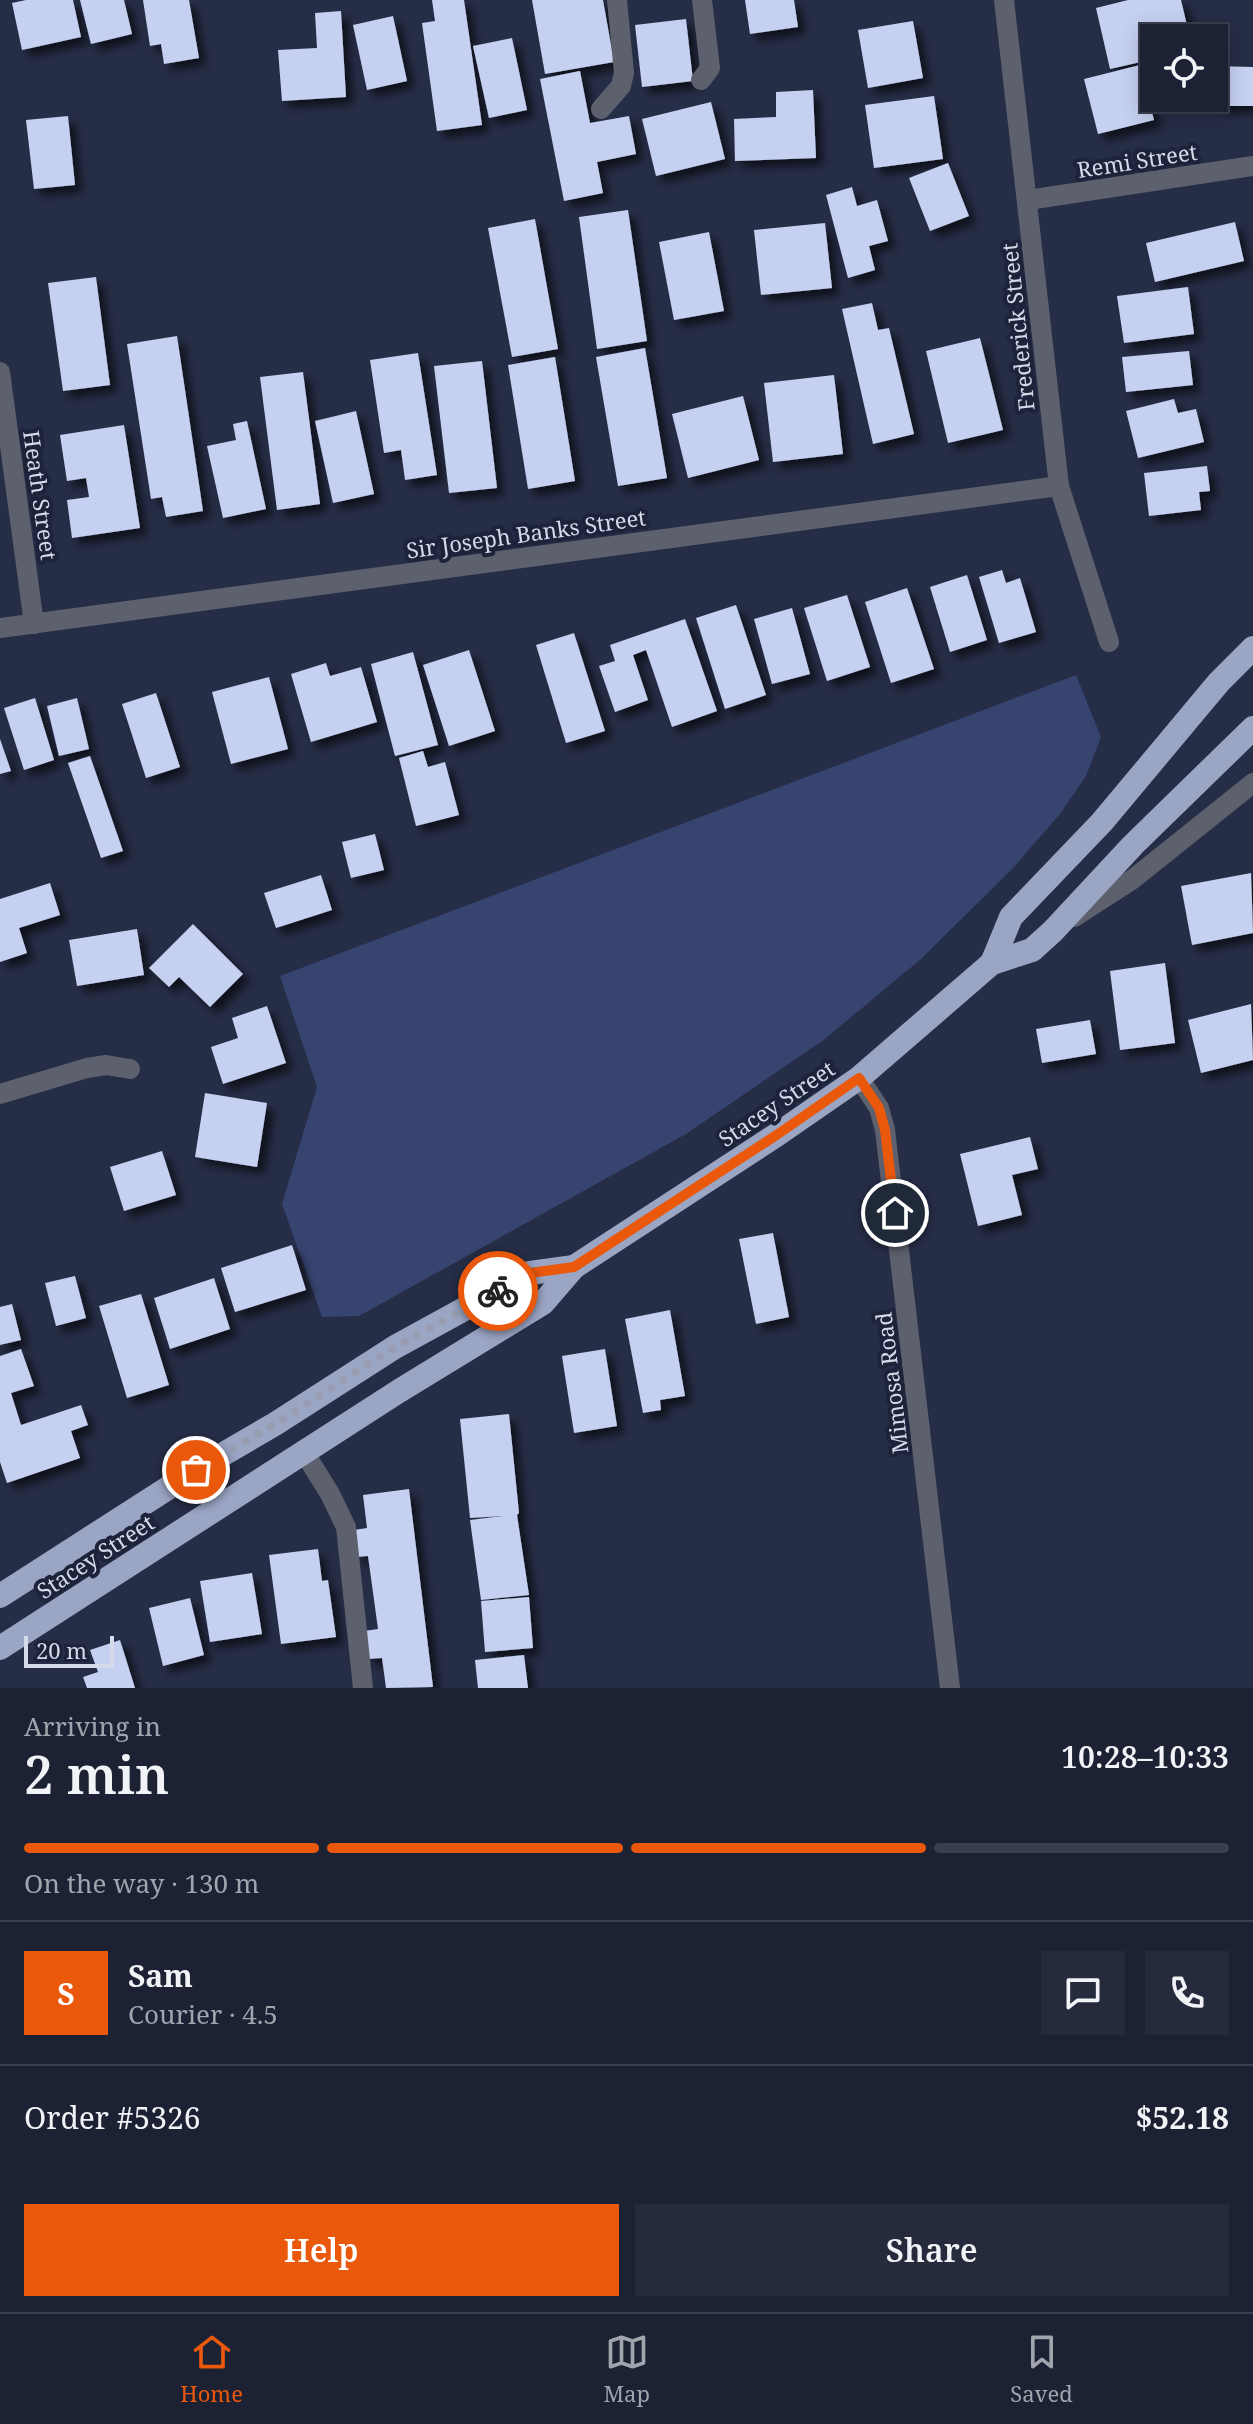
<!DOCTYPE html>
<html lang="en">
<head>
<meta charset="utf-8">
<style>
	:root { --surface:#1c2234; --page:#252a3c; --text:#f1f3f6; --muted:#a0a4ac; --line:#3a3f4f; --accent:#ea580c }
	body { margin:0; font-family:"Noto Serif",serif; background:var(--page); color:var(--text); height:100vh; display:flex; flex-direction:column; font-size:30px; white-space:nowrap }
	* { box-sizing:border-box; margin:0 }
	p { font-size:26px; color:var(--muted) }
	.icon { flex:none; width:44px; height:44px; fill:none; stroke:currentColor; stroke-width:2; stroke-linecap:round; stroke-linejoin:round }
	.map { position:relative; height:1688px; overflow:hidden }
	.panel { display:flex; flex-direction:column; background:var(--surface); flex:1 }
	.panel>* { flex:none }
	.buttons { position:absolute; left:1140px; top:24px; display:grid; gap:16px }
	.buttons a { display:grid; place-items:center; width:88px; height:88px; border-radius:0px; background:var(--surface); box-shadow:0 4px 20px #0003,0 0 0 2px var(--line); font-size:40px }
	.scale { position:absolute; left:24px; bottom:20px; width:90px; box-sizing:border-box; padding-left:8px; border:4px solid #d5daea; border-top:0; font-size:22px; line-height:28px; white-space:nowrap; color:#d5daea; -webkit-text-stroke:6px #1c233b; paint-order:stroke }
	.pin { position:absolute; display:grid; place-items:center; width:68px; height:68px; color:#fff; margin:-34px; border:4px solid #fff; border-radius:50%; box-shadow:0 2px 8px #0007 }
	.courier { position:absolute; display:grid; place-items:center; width:80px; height:80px; margin:-40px; border:6px solid #ea580c; border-radius:50%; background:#fff; color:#222; box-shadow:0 2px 10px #0007 }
	.overview em { font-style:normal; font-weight:600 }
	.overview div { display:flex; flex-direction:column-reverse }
	.overview { display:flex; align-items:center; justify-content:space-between; height:136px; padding:0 24px }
	h1 { font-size:52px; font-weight:600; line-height:60px }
	.bar { display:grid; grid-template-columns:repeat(4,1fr); gap:12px 8px; align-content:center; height:96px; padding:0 24px }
	.bar i { height:10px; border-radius:6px; background:var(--line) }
	.bar .on { background:var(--accent) }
	.bar p { grid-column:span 4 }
	.line { display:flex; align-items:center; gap:20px; padding:0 24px; border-top:2px solid var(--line) }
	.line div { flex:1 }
	.round { display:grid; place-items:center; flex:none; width:84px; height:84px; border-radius:0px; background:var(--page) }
	.action { display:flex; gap:16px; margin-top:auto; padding:16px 24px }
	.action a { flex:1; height:92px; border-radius:0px; background:var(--accent); color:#fff; font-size:32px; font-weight:600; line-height:92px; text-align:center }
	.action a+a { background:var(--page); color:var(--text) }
	.menu { display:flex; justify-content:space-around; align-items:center; height:112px; border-top:2px solid var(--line); background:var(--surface); font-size:22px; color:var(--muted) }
	.menu a { display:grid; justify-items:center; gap:4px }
	.menu .on { color:var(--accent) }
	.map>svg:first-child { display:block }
	.green { fill:#374470 }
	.building { fill:#c6d1f1; filter:url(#shadow) }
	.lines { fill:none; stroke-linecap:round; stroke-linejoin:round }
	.minor { stroke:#5c616d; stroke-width:20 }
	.highway { stroke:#9ba5c4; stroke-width:24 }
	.done { stroke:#989db1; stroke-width:8; stroke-dasharray:0 14.4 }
	.route { stroke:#ea580c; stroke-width:10 }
	.labels { text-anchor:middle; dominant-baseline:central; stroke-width:8; stroke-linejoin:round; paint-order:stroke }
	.street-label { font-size:22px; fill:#d5daea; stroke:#1c233b }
</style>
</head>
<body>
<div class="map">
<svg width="1253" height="1688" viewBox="0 0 1253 1688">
	<defs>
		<filter id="shadow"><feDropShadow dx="7" dy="7" stdDeviation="4" flood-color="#0009"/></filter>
	</defs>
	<rect width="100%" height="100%" fill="#262d46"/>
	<!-- green -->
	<path class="green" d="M1076 675 1101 737 1086 776 1060 814 1012 869 921 959 825 1039 686 1134 359 1316 322 1317 282 1204 317 1087 280 976Z"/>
	<!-- building -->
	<g class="building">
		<path d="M26 0H73L81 37 22 50 12 3Z"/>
		<path d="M80 0H124L132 34 91 44Z"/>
		<path d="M143 0H189L199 58 164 64 161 44 150 46Z"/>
		<path d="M432 0H464L482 125 437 131 422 23 435 21Z"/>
		<path d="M532 0H603L614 62 545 74Z"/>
		<path d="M745 0H794L798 27 750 34Z"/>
		<path d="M1128 0H1181L1190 38H1154V59L1110 69 1096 8Z"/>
		<path d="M341 11 346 97 282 101 278 50 317 48 315 13Z"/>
		<path d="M393 16 407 81 367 90 353 25Z"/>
		<path d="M686 19 693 81 642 87 635 25Z"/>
		<path d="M913 21 923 78 868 88 858 30Z"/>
		<path d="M512 38 527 110 489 118 473 46Z"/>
		<path d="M1140 65 1154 120 1098 134 1084 79Z"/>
		<path d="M1215 66 1253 67V106H1214Z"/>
		<path d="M580 71 590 123 629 116 636 154 597 162 603 193 564 201 540 79Z"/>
		<path d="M813 90 816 158 735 161 734 119 776 117V92Z"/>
		<path d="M934 96 943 159 874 168 865 105Z"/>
		<path d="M711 102 725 159 656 176 642 119Z"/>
		<path d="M68 116 75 185 34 189 26 120Z"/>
		<path d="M948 163 969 216 930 231 909 178Z"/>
		<path d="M852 187 857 206 877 200 888 241 869 246 875 270 848 278 826 195Z"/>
		<path d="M628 210 647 341 597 349 579 217Z"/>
		<path d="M535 219 558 349 512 357 488 228Z"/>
		<path d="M1235 222 1244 261 1155 282 1146 243Z"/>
		<path d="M825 223 832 288 761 295 754 230Z"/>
		<path d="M709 232 724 311 674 320 659 242Z"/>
		<path d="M96 277 110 385 63 391 48 283Z"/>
		<path d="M1188 287 1194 334 1124 343 1117 296Z"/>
		<path d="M872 303 878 330 889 328 914 434 873 444 842 309Z"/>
		<path d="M177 336 203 511 166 517 162 497 151 499 127 344Z"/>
		<path d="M980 338 1003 430 948 443 926 351Z"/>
		<path d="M645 348 667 478 618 486 596 357Z"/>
		<path d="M1189 351 1193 385 1126 392 1122 357Z"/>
		<path d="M418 353 437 475 405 480 401 450 384 453 370 360Z"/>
		<path d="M555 357 575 481 528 489 508 365Z"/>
		<path d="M482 361 497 488 449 493 434 366Z"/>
		<path d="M303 372 320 504 277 510 260 377Z"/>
		<path d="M834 375 843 454 773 462 764 383Z"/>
		<path d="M743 396 759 460 688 478 672 414Z"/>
		<path d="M1174 399 1178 413 1196 409 1204 442 1138 458 1126 411Z"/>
		<path d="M356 411 374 494 333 503 315 421Z"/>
		<path d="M247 421 266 509 223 518 207 446 236 440 233 424Z"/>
		<path d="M124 425 140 528 72 538 67 500 89 497 86 478 67 481 60 435Z"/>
		<path d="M1207 466 1210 491 1199 492 1201 510 1149 516 1144 473Z"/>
		<path d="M1002 570 1006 583 1020 578 1036 632 999 643 979 577Z"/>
		<path d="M967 575 987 640 950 652 930 587Z"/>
		<path d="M907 588 934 669 891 683 865 602Z"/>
		<path d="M847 595 870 667 827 681 804 608Z"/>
		<path d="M736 605 766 695 725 709 696 618Z"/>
		<path d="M792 608 810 674 772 684 754 619Z"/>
		<path d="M685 619 717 711 672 727 646 650 633 655 648 700 615 712 599 666 615 661 610 645Z"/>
		<path d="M574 633 605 731 566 743 536 645Z"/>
		<path d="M469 650 495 731 449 746 423 665Z"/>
		<path d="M413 652 438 745 395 756 371 664Z"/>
		<path d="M326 663 330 676 361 667 377 722 311 742 291 674Z"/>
		<path d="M269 677 288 749 231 764 212 692Z"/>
		<path d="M156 693 180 767 146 778 122 704Z"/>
		<path d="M35 698 54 760 24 770 4 708Z"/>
		<path d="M77 698 89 749 59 756 47 706Z"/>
		<path d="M0 739 11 771 0 774Z"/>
		<path d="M423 751 428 767 445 762 459 815 416 826 399 758Z"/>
		<path d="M90 756 123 851 101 858 68 763Z"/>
		<path d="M375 834 384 870 351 878 342 842Z"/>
		<path d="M1251 873 1253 933 1192 945 1181 886Z"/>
		<path d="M321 875 332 910 276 928 264 893Z"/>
		<path d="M50 883 60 915 19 928 27 953 0 962V899Z"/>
		<path d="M193 924 243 974 210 1007 179 977 169 987 149 968Z"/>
		<path d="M137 929 144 975 77 986 69 940Z"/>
		<path d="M1165 963 1175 1043 1120 1050 1110 971Z"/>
		<path d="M1251 1004 1253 1060 1201 1073 1188 1020Z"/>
		<path d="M267 1006 286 1063 223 1084 211 1047 238 1038 232 1018Z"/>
		<path d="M1090 1020 1096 1054 1042 1063 1036 1029Z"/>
		<path d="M205 1093 267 1103 257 1167 195 1157Z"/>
		<path d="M1030 1137 1038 1169 1012 1175 1022 1215 978 1226 960 1154Z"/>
		<path d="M162 1151 176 1195 124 1211 110 1167Z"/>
		<path d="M773 1233 789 1317 756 1324 739 1239Z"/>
		<path d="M292 1245 306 1290 235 1312 221 1268Z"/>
		<path d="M75 1276 86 1318 56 1326 45 1283Z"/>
		<path d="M214 1278 230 1329 170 1349 154 1298Z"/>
		<path d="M141 1294 169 1385 127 1398 99 1306Z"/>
		<path d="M12 1304 21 1340 0 1345V1307Z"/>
		<path d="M670 1310 685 1396 660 1400 661 1410 643 1413 625 1319Z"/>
		<path d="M21 1349 34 1386 11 1393 21 1425 81 1405 88 1425 71 1431 80 1458 7 1483 0 1462V1356Z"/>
		<path d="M605 1349 617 1426 574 1433 562 1356Z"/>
		<path d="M509 1414 519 1513 517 1515 529 1595 481 1600 470 1520 503 1516 470 1518 460 1419Z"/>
		<path d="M409 1489 433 1687 386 1688 382 1658 368 1659 364 1631 378 1629 368 1556 357 1557 354 1530 367 1528 363 1495Z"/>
		<path d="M318 1549 322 1581 328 1580 336 1637 281 1644 269 1555Z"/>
		<path d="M252 1573 262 1634 210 1642 200 1581Z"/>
		<path d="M529 1597 533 1648 485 1652 481 1601Z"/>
		<path d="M190 1598 204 1655 163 1666 149 1608Z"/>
		<path d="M120 1640 135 1688H87L83 1677 98 1672 90 1650Z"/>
		<path d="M524 1655 528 1688H478L475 1660Z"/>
	</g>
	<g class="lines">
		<!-- minor -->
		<g class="minor">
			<path d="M1004 0 1059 486 1109 642"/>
			<path d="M701 80 710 68 702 0"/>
			<path d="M601 109 621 86 624 73 617 0"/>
			<path d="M1028 200 1253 166"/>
			<path d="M0 372 34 624"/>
			<path d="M0 628 1059 486"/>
			<path d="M1074 917 1133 879 1253 783"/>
			<path d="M859 1078 879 1108 885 1130 950 1688"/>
			<path d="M0 1094 87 1068 106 1065 130 1069"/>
			<path d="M304 1452 330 1494 346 1527 363 1688"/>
		</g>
		<!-- highway -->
		<g class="highway">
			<path d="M992 963 1011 917 1102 822 1219 682 1253 648"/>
			<path d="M0 1596 196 1470 275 1424 395 1347 530 1273 574 1267"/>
			<path d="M0 1648 399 1391 543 1303 574 1267 778 1134 859 1078 992 963 1032 950 1053 931 1133 845 1253 728"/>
		</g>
	</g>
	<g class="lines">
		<!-- done -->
		<path class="done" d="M196 1470 275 1424 395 1347 498 1291"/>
		<!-- route -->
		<path class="route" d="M498 1291 530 1273 574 1267 778 1134 859 1078 879 1108 885 1130 895 1213"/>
	</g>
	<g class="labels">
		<!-- street labels -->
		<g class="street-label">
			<text transform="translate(1137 160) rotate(-9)">Remi Street</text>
			<text transform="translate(1017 327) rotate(-96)">Frederick Street</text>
			<text transform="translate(41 495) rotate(82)">Heath Street</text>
			<text transform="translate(526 533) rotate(-8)">Sir Joseph Banks Street</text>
			<text transform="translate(776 1103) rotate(-34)">Stacey Street</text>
			<text transform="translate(891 1383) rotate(-97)">Mimosa Road</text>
			<text transform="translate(95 1556) rotate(-33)">Stacey Street</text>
		</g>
	</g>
</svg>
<div class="buttons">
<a><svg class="icon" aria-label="locate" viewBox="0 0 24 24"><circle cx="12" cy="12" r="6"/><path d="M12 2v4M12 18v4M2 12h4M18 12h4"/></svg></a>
</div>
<div class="scale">20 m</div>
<div class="pin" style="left:196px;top:1470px;background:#ea580c"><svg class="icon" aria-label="bag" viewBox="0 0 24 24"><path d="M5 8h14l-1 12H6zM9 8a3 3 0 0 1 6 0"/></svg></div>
<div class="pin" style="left:895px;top:1213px;background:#1f2937"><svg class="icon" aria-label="home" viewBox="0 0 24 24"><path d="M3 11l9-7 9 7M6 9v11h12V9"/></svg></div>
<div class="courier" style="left:498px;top:1291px"><svg class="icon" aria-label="bike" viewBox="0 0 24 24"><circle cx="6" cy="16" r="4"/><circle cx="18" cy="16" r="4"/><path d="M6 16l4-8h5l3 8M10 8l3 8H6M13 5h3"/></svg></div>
</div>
<section class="panel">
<div class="overview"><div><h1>2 min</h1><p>Arriving in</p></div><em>10:28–10:33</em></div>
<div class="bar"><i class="on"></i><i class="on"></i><i class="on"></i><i></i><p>On the way · 130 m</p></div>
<div class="line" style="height:144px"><b class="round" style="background:var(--accent);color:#fff">S</b><div><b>Sam</b><p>Courier · 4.5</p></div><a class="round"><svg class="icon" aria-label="chat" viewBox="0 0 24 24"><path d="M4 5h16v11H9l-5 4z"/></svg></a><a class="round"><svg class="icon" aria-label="phone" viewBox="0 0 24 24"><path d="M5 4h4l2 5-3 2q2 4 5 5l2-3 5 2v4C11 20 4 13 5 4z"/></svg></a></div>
<div class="line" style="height:104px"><div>Order #5326</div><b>$52.18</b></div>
<div class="action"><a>Help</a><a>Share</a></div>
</section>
<nav class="menu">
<a class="on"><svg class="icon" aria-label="home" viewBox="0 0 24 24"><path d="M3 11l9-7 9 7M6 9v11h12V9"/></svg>Home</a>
<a><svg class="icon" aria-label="map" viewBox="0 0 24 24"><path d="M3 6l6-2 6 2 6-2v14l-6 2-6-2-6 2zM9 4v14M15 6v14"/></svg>Map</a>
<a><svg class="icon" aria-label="saved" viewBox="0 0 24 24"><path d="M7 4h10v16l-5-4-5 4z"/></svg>Saved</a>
</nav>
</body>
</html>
